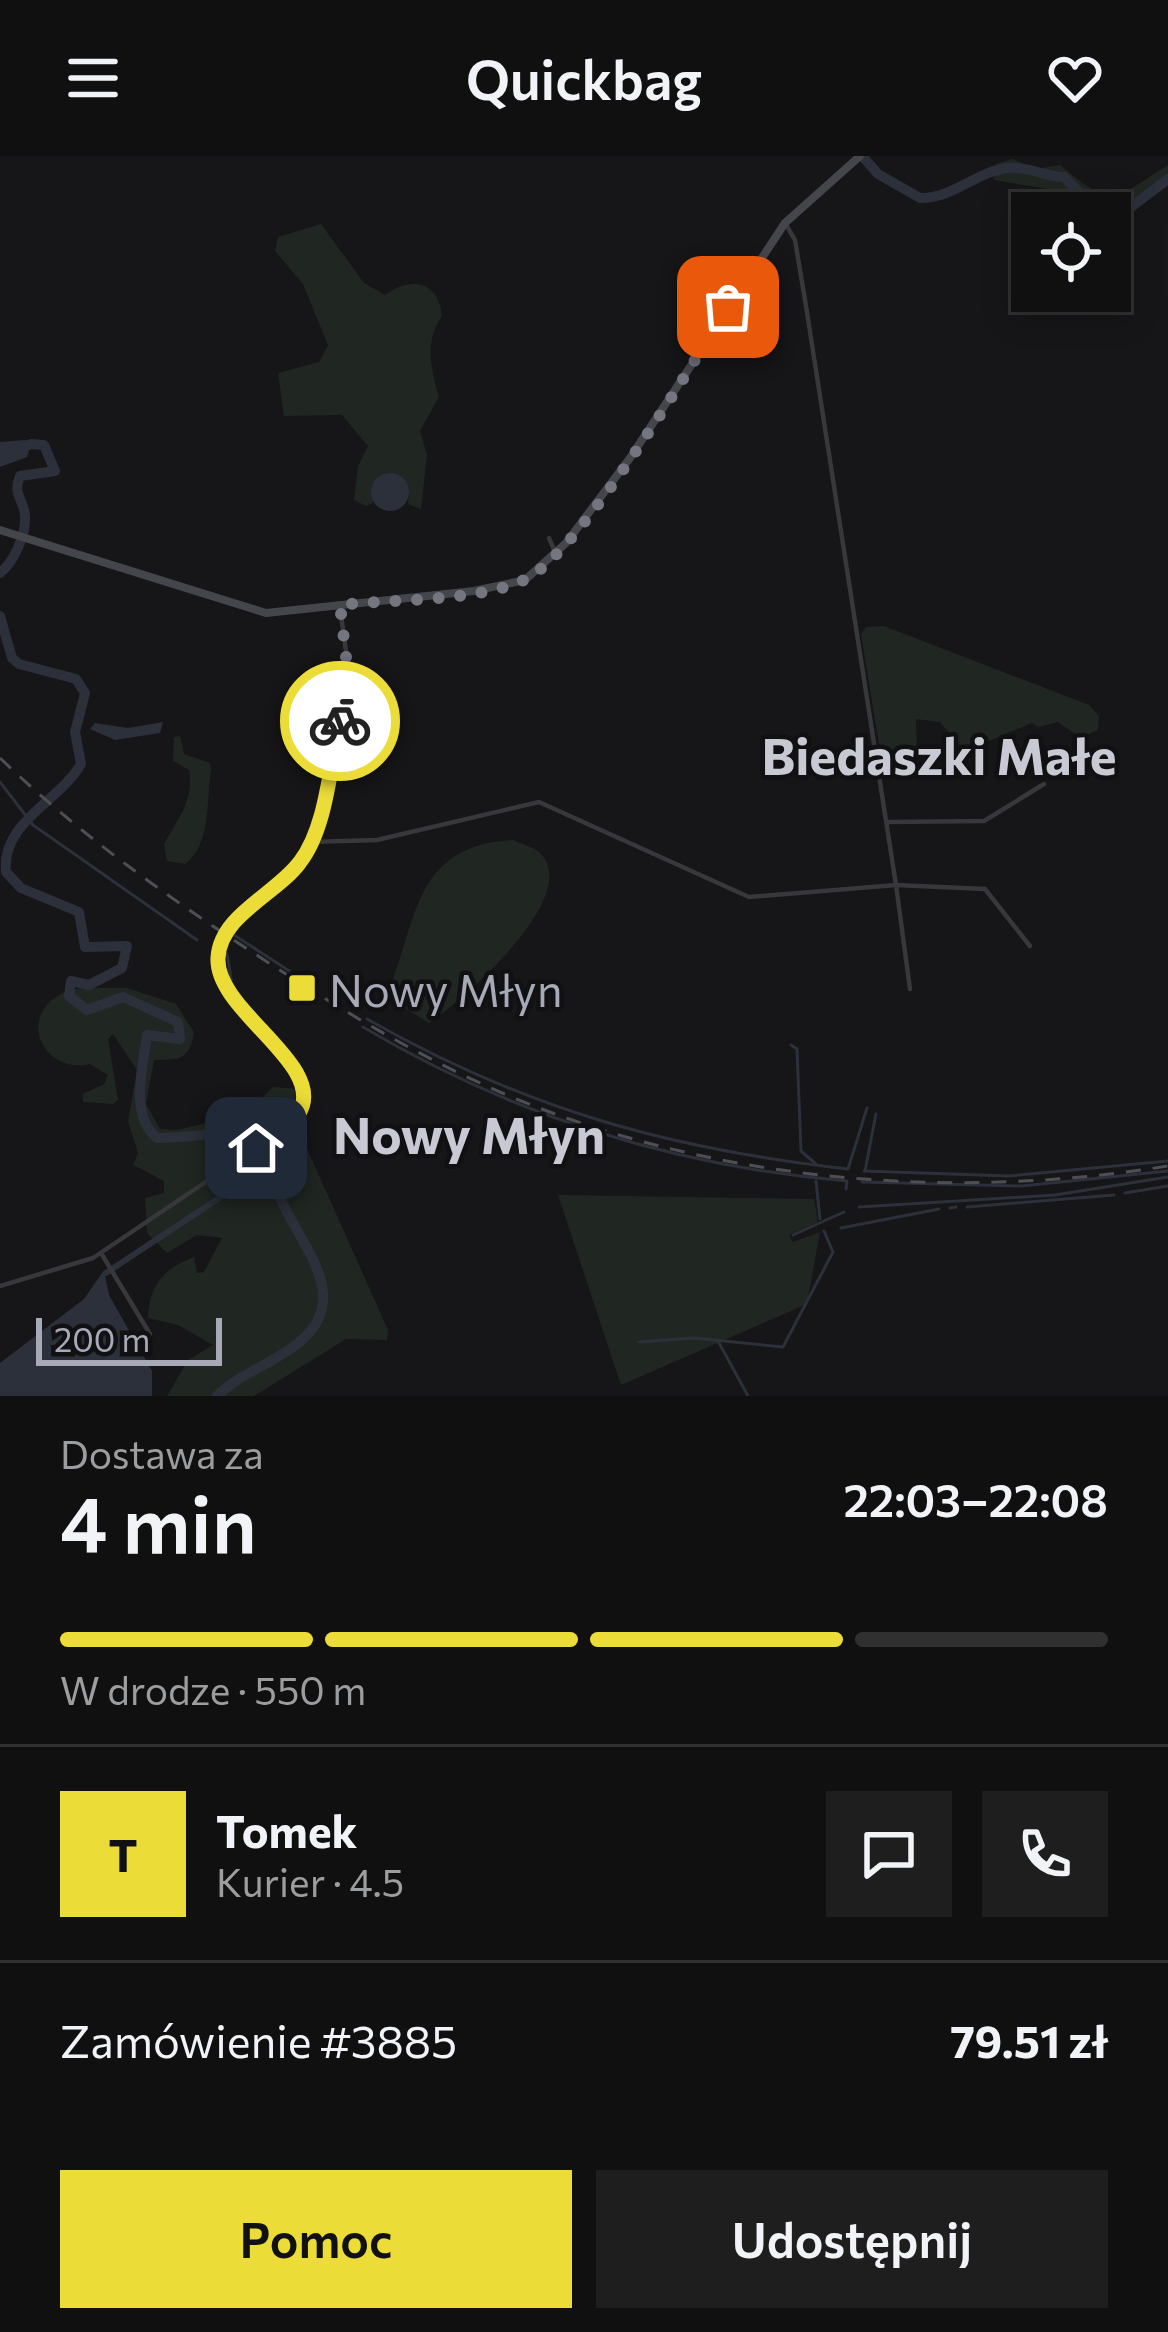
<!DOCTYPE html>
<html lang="pl">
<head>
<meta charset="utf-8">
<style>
	:root { --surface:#101011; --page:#1e1e1f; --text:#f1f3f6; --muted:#9c9d9f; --line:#303031; --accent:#ecdc38 }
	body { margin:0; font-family:Commissioner,sans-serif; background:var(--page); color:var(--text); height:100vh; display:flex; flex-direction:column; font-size:45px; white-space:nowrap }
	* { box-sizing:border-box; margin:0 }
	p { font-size:39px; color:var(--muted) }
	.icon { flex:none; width:66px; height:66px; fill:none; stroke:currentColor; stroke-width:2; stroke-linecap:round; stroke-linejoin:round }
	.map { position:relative; height:1240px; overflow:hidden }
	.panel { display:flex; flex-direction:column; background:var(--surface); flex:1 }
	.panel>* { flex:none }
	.buttons { position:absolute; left:1011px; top:36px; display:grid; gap:24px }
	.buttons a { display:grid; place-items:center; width:120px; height:120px; border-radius:0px; background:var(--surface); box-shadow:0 6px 30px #0003,0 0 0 3px var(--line); font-size:60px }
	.scale { position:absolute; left:36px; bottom:30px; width:186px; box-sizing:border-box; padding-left:12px; border:6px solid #a8a9b7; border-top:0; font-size:33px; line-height:42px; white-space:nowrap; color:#a8a9b7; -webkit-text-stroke:9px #111012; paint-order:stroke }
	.pin { position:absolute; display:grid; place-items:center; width:102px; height:102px; color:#fff; margin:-51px; border-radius:24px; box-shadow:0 6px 18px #0006 }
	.courier { position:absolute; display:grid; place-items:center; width:120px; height:120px; margin:-60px; border:9px solid #ecdc38; border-radius:50%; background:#fff; color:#222; box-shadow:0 3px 15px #0007 }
	.summary em { font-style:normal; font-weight:600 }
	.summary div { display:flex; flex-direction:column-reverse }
	.summary { display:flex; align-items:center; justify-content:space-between; height:204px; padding:0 60px }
	h1 { font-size:78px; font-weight:600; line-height:90px }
	.bar { display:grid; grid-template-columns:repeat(4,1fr); gap:18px 12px; align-content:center; height:144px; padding:0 60px }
	.bar i { height:15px; border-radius:9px; background:var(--line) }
	.bar .active { background:var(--accent) }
	.bar p { grid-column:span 4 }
	.line { display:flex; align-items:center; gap:30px; padding:0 60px; border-top:3px solid var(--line) }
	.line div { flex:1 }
	.round { display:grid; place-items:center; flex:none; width:126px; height:126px; border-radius:0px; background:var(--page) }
	.cta { display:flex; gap:24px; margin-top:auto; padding:24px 60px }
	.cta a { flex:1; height:138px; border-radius:0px; background:var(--accent); color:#111; font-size:48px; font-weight:600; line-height:138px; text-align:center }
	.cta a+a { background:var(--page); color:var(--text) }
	header { display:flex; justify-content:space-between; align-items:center; height:156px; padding:0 60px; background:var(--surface); font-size:54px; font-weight:600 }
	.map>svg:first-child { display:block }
	.green { fill:#202722 }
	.water { fill:#2c303b }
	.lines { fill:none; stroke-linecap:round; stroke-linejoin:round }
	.stream { stroke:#2c303b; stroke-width:3 }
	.canal { stroke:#2c303b; stroke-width:6 }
	.river { stroke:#2c303b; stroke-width:10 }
	.street { stroke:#37373c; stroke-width:4.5 }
	.secondary { stroke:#45454c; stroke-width:8 }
	.rail { stroke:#4e4e55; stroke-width:3; stroke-dasharray:15 12; stroke-linecap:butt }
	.done { stroke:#75757f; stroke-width:12; stroke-dasharray:0 21.6 }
	.route { stroke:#ecdc38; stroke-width:15 }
	.poi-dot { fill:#ecdc38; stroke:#111012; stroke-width:4.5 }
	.labels { text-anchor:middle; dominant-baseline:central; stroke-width:9; stroke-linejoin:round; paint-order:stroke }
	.poi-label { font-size:45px; fill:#a8a9b7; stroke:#111012; text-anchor:start }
	.quarter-label { font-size:51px; font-weight:bold; fill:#c9c9d3; stroke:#111012 }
</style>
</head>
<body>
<header><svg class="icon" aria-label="menu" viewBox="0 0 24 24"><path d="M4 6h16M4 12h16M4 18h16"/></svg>Quickbag<svg class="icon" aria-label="heart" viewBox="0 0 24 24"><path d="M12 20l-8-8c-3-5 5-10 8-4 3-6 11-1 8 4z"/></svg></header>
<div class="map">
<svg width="1168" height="1240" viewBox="0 0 1168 1240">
	<rect width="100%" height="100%" fill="#161517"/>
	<!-- green -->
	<g class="green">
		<path d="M1013 3 1035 13 1060 9C1115 54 1111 45 1168 9V30L1110 70V57H1083L1059 35 994 24 996 8Z"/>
		<path d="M321 68 364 127 385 139C412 120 438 125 442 160 424 186 431 212 439 241L420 275 427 299 421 353 408 348 409 331 374 335 373 347 366 350 354 344 358 310 368 290 342 259 284 260 278 217 319 206 328 189 303 128 275 95 278 81Z"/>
		<path d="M884 470 1089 549 1099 560 1098 574 1081 582 1058 566 1038 571 1032 567 977 590 961 591 940 566 916 563 917 597 904 599 891 613 882 607 861 478 866 471Z"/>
		<path d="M180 580 184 598 210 607 211 614C206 643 212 688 185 708L167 705 164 688C177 665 195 642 189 614L173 605 174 581Z"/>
		<path d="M513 684C521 688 533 691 539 696 586 738 461 846 429 867L390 843 391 829C418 757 417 689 513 684Z"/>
		<path d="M127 832 176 848 194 876C190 907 175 903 154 904L146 948 160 973 177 974 245 958 273 931 297 933 292 959 388 1174 387 1184 346 1183 254 1240H167L188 1204 213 1189 178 1169 148 1162C149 1129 164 1112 194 1101L197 1117 204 1116 222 1082 197 1079 167 1097 147 1077 145 1042 164 1037V1025L133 1009 138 997 128 965 137 914 113 878 108 883 118 944 113 948 83 946V938L104 928 108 919 90 908C45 918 17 864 59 839 76 828 107 833 127 832Z"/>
		<path d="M558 1039 814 1043 818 1066 789 1079 793 1086 820 1076 807 1148 621 1229Z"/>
	</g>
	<!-- water -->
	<g class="water">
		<path d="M25 284 31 288 27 301 0 311V286Z"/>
		<circle cx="390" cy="336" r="19"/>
		<path d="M163 566 160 577 115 584 90 573 95 567 128 572Z"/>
		<path d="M104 1114 109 1139 152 1215V1240H0V1207L84 1143Z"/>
	</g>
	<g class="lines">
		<!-- stream -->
		<g class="stream">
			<path d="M0 626 33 669 197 784"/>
			<path d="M234 779 314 831"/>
			<path d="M227 798 232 829"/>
			<path d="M238 837 248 853"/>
			<path d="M367 863C525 953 669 993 848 1013L867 952"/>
			<path d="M363 871C511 959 676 1011 847 1025L846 1033"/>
			<path d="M791 889 797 893 801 995 816 1008"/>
			<path d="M864 1015 1009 1020 1168 1005"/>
			<path d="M865 1015 876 958"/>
			<path d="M816 1025 820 1063"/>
			<path d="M862 1026 1022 1030 1168 1015"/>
			<path d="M1125 1037 1168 1030"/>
			<path d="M859 1051 1055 1039 1168 1021"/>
			<path d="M967 1051 1114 1039"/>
			<path d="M950 1052 956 1051"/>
			<path d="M841 1072 939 1053"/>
			<path d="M793 1079 844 1056"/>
			<path d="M718 1185 748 1240"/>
			<path d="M639 1186 693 1182 783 1191 833 1096 824 1075"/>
		</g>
		<!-- canal -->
		<path class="canal" d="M106 1117 269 1009"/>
		<!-- river -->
		<g class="river">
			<path d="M862 0 878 18 920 42C953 43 978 14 1009 12 1028 10 1045 21 1064 21L1100 57 1126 55 1168 23"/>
			<path d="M0 300 31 288 44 289 55 315 20 320C12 339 24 343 25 360 26 379 14 406 0 417"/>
			<path d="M0 460 12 502 19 508 76 523 85 537 75 576 81 608C59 646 1 666 6 716L21 732 79 756 85 791 127 790 122 812 89 829 71 825 69 840 87 854 123 841 178 866 180 883 147 879C143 911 129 960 157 982 179 981 206 981 226 973 237 969 240 963 253 962L273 994C257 1056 367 1125 303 1183 278 1206 241 1216 217 1240"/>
		</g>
		<!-- street -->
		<g class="street">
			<path d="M549 382 556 398"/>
			<path d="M887 666 984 665 1044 628"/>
			<path d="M311 686 377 684 539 646 749 741 896 729 806 150 795 84 785 67"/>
			<path d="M910 833 896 729 985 733 1030 790"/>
			<path d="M101 1097 150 1178"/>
			<path d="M0 1130 93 1102 256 992 300 955C321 893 214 863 218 802 221 755 283 736 305 699 320 674 348 552 348 522 348 498 342 473 340 449"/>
		</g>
		<!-- secondary -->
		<path class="secondary" d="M0 374 266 457 474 435 525 424 566 387 630 302 785 67 860 0"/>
		<!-- rail -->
		<path class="rail" d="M0 602C77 676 163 738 252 796 336 851 421 903 514 942 717 1026 952 1045 1168 1010"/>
	</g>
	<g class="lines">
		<!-- done -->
		<path class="done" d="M340 565 348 518 340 449C393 443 476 446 524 424 578 400 692 208 728 151"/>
		<!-- route -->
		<path class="route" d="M256 992C270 982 289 972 299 957 328 909 215 855 218 802 220 759 277 738 300 706 327 671 330 608 340 565"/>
	</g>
	<!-- markers -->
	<rect class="poi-dot" x="287" y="817" width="30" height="30" rx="6"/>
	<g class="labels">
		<!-- poi labels -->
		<g class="poi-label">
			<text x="329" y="832">Nowy Młyn</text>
		</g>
		<!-- quarter labels -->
		<g class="quarter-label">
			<text x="939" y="598">Biedaszki Małe</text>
			<text x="469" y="977">Nowy Młyn</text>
		</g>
	</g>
</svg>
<div class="buttons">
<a><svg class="icon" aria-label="locate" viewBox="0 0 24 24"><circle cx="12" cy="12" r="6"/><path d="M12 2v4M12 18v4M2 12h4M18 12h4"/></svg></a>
</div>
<div class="scale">200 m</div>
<div class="pin" style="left:728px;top:151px;background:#ea580c"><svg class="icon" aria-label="bag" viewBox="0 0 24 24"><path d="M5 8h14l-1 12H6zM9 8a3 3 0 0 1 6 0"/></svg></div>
<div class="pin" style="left:256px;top:992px;background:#1f2937"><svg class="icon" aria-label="home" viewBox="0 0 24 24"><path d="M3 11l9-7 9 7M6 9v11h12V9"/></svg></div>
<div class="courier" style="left:340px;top:565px"><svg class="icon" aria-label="bike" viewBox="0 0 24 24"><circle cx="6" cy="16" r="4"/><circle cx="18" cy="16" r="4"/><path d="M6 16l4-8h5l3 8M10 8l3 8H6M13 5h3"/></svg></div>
</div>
<section class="panel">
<div class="summary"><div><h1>4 min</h1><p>Dostawa za</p></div><em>22:03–22:08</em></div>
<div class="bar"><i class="active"></i><i class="active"></i><i class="active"></i><i></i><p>W drodze · 550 m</p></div>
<div class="line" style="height:216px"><b class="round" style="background:var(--accent);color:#111">T</b><div><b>Tomek</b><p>Kurier · 4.5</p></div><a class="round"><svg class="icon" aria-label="chat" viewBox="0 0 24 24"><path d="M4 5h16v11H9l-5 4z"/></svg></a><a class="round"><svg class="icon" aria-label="phone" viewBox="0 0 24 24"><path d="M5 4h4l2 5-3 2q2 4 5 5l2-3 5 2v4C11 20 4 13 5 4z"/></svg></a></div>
<div class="line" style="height:156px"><div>Zamówienie #3885</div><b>79.51 zł</b></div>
<div class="cta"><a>Pomoc</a><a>Udostępnij</a></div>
</section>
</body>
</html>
